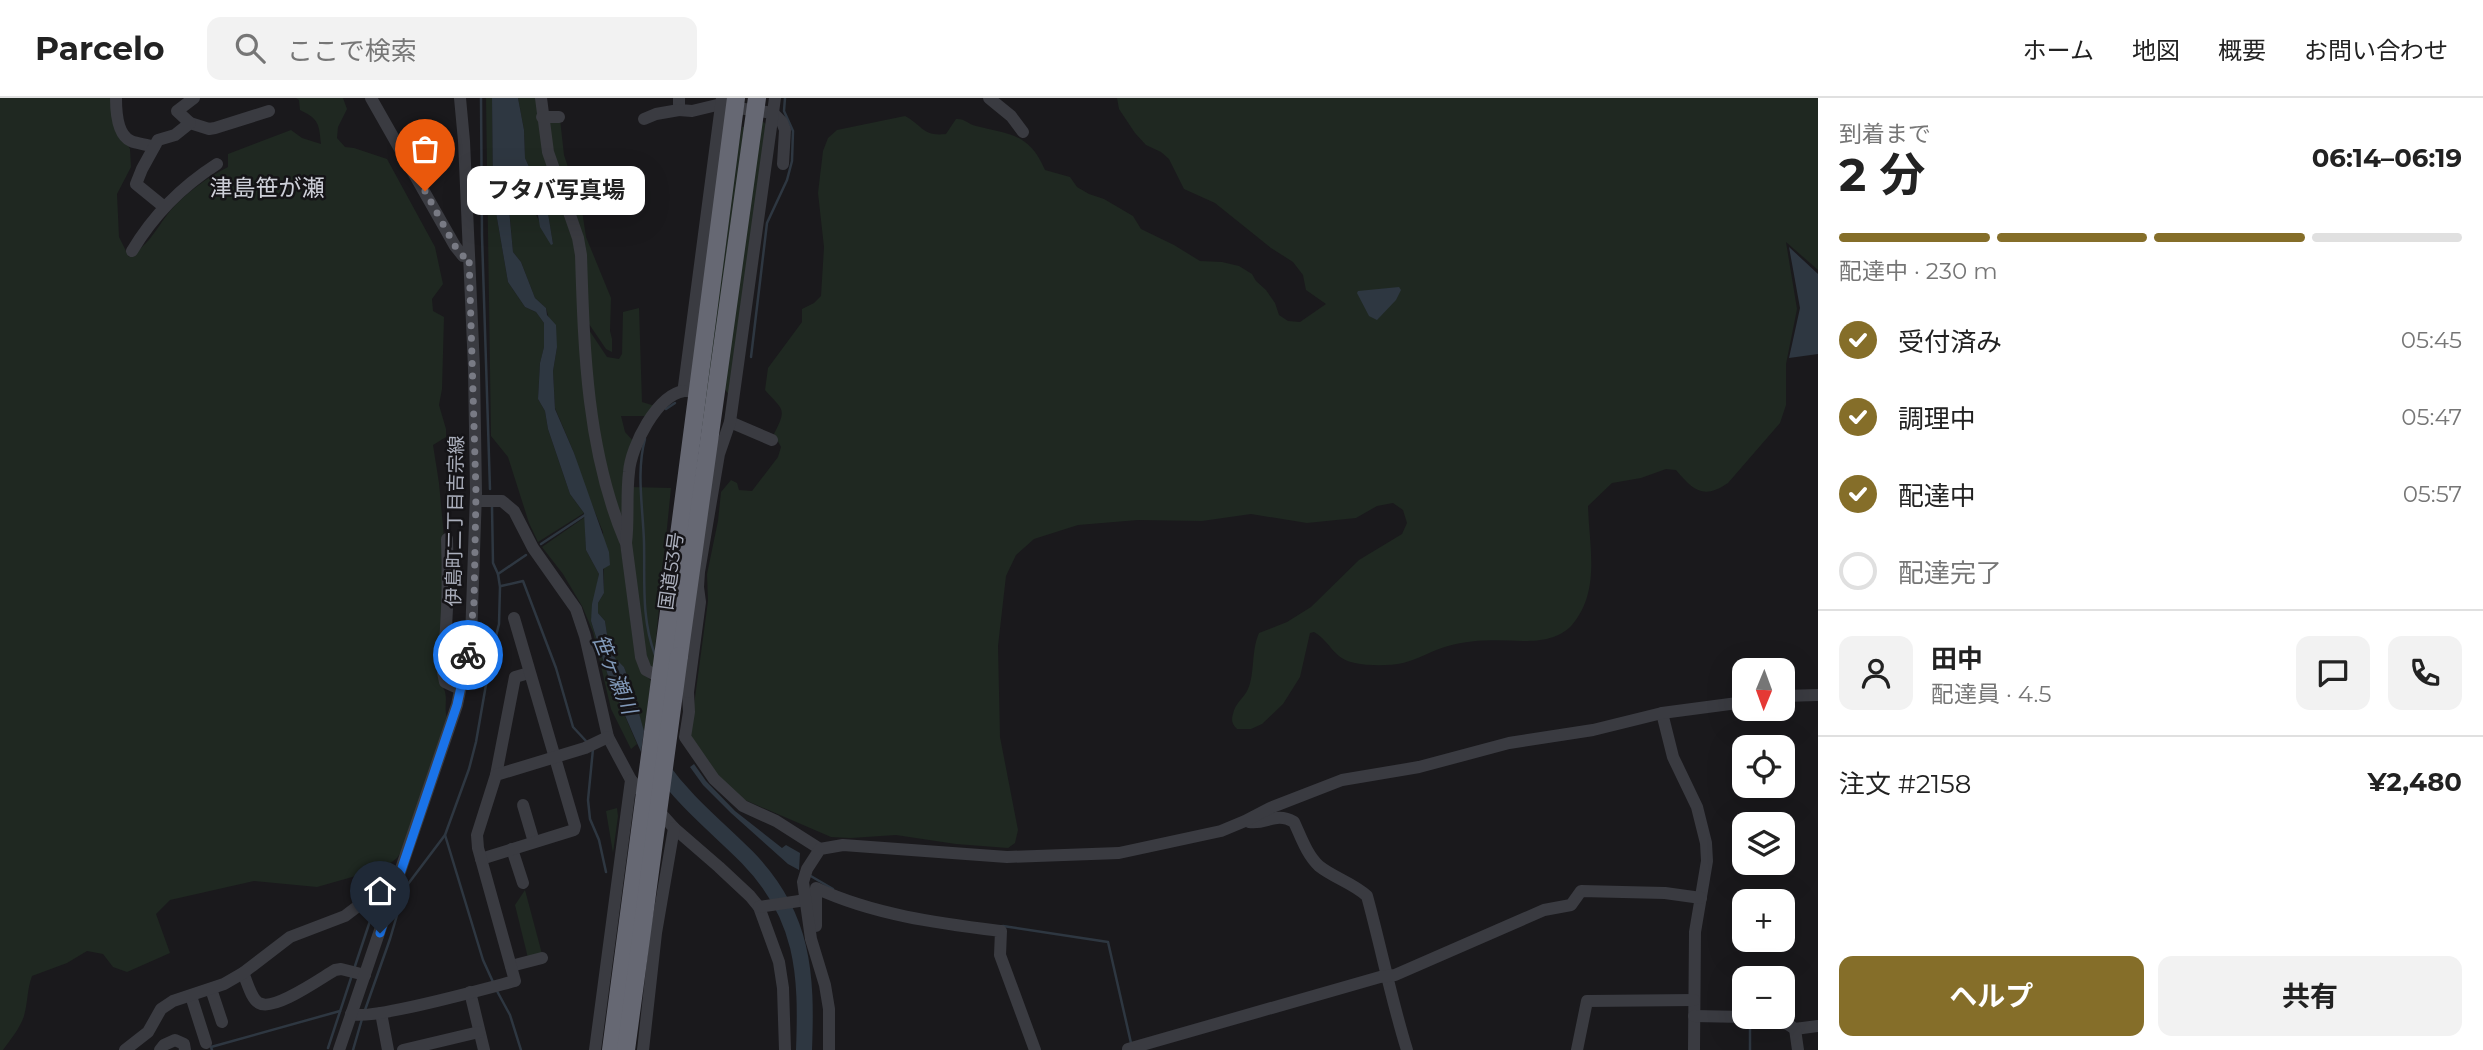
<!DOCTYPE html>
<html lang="ja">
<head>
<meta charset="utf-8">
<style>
	:root { --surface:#fff; --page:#f2f2f2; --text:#222; --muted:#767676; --line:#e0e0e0; --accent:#856e29 }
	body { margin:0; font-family:Montserrat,"Noto Sans JP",sans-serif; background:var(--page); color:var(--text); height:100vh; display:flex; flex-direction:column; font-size:26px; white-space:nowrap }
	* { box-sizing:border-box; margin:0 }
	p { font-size:23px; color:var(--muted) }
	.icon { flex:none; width:38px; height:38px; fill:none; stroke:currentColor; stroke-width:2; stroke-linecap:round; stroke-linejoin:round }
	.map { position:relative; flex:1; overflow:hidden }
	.sheet { display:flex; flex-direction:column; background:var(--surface); width:665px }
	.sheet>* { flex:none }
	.needle { width:46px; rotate:181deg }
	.tools { position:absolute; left:1732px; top:560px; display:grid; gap:14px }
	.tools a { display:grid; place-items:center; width:63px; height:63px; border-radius:14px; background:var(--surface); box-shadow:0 7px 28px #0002; font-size:35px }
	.pin { position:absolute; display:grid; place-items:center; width:60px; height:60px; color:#fff; margin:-72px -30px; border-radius:50% 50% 50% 0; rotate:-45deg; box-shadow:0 0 7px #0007 }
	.pin .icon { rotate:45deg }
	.courier { position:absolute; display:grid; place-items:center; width:70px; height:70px; margin:-35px; border:5px solid #1a73e8; border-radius:50%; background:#fff; color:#222; box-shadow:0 2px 9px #0007 }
	.bubble { position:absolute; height:49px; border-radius:14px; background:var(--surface); box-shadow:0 7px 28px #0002; font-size:23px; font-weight:700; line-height:49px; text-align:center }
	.overview em { font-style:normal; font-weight:700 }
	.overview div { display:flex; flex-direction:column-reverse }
	.overview { display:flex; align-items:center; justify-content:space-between; height:119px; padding:0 21px }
	h1 { font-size:46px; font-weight:700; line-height:52px }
	.bar { display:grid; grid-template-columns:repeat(4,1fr); gap:10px 7px; align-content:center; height:84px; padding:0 21px }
	.bar i { height:9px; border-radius:5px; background:var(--line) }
	.bar .active { background:var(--accent) }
	.bar p { grid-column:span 4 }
	.line { display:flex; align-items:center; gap:18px; padding:0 21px; border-top:2px solid var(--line) }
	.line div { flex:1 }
	.round { display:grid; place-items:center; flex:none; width:74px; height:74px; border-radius:14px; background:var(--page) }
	ol { padding:0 21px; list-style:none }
	li { display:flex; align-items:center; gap:21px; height:77px }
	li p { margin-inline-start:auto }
	li .icon { padding:7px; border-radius:50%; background:var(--accent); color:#fff; stroke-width:4 }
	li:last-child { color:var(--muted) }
	li i { width:38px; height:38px; border:4px solid var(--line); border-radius:50% }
	.action { display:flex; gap:14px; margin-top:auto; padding:14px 21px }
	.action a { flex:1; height:80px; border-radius:14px; background:var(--accent); color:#fff; font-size:28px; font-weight:700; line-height:80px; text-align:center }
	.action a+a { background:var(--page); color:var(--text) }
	header { display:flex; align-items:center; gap:42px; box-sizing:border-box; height:98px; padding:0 35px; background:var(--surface); border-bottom:2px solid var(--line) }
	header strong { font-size:33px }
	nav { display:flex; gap:38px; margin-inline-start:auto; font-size:24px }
	.search { width:490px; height:63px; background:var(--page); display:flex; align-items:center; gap:18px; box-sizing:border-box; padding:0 24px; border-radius:14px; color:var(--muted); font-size:26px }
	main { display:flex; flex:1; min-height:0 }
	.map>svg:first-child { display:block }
	.green { fill:#1f2821 }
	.water { fill:#2e3741 }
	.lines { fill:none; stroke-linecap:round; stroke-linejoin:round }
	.stream { stroke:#2e3741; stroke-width:2.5 }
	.river { stroke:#2e3741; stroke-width:16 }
	.minor { stroke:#3a3b41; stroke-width:12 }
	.highway { stroke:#666873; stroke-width:18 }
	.highway-bridge { stroke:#666873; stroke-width:18 }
	.done { stroke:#787a84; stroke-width:7; stroke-dasharray:0 12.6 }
	.route { stroke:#1a73e8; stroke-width:9 }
	.labels { text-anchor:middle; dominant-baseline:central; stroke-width:5; stroke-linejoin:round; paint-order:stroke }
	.street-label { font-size:19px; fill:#abafbc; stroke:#151417 }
	.water-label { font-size:21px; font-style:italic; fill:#8199b9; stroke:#151417 }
	.quarter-label { font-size:23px; fill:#cdcfd8; stroke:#151417 }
</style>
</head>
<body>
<header>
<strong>Parcelo</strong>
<div class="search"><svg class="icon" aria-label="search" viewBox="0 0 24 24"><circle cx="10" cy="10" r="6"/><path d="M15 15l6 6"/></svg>ここで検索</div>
<nav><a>ホーム</a><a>地図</a><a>概要</a><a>お問い合わせ</a></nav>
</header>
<main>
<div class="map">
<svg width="1818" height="952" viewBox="0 0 1818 952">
	<rect width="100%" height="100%" fill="#1a191c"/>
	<!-- green -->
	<g class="green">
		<path d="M0 0H113L116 26 130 51 131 69 117 96 119 139 129 159C151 145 155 132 170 113 187 94 205 81 228 69V56L291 32 302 40 321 46C319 26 319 21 300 12L299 2 296 0H343L347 11 338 29 337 40 345 49 354 50 387 61 435 149 443 186 432 201 433 213 444 219 442 291 439 307 446 331V339L433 347 439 385 445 450 441 586C450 598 443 607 447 620L403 751 397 760 384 770 317 789 254 783 170 802 156 816 170 855 127 874 113 869 103 856 87 853 67 865 32 878C27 891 28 904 24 918 20 930 11 941 3 952H0Z"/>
		<path d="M486 0H492L493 97 508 184 525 209 536 214 544 225V249L540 265 538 301 545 313 548 331 570 396 584 415 538 444 529 425 508 359 491 338Z"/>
		<path d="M518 0H539L576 140 589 328 617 430 643 573 651 583 644 633 624 569 615 561 608 543 605 523 598 515V505L604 495 603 434 580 377 574 355 555 310 553 273 557 249 546 210 535 200 521 164 513 154 508 99V78C530 95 537 125 553 146L547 109 525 60 524 32Z"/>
		<path d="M1117 0H1818V172L1786 144 1797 211 1786 266V307L1780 325 1728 385C1703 402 1693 392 1676 372L1666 371 1641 380 1612 385 1588 408C1589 448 1601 493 1572 527 1559 541 1541 543 1523 543 1498 542 1472 541 1448 548 1433 552 1419 561 1403 565 1390 568 1368 568 1355 565 1333 561 1332 545 1314 534L1310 535 1300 579 1283 606 1262 626 1251 631H1237C1232 626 1231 622 1233 616 1235 605 1244 600 1248 591 1255 575 1251 553 1259 535L1287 524 1311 509 1359 462 1402 436 1407 425 1403 412 1393 405 1377 408 1356 420 1307 425 1251 416 1202 423 1138 422 1078 427 1034 441 1016 457 1006 478 998 548 1000 639 1018 732 1015 745 1008 750 956 746 896 737 851 740 831 739 745 702 717 680 691 646V629L708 503 707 476 718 423 721 394 731 382 737 385 739 392 752 393 778 359 781 349 774 336C788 309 782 312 765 292L768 270 802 224V211L814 205 821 198 824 149 818 95 823 53 828 40 837 32 905 18C922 27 923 39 946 36L956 21C964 20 968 26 976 28 1011 37 1029 35 1045 72L1070 79 1077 89 1089 96 1104 101 1133 118 1141 131 1174 147 1200 163 1222 164 1239 168 1252 176 1256 183 1266 192 1275 205 1279 217 1288 223 1300 224 1326 206 1306 192 1303 177 1293 164 1271 150 1215 105 1184 91 1169 61 1161 54 1146 47 1135 35 1119 11Z"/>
		<path d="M550 19 560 21 564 57 582 112 586 139 611 200 610 233 612 241V254L606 251 587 223 584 158 550 54Z"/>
		<path d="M762 23 766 26 729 297 724 290Z"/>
		<path d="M742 29H744L707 332 698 330 727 103Z"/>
		<path d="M639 210 642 304 655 308 648 318H621L625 334 634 344 621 427 600 354 587 229 607 259 619 261 622 256 623 214Z"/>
		<path d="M631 389 671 390 653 570 648 568 629 446Z"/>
		<path d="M585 419 586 452 599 476 591 523 609 581 637 646 631 651 611 611 593 534 582 508 563 476 542 449Z"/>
		<path d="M617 710 618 718 613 755 606 713Z"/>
		<path d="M525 792 542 856 528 860 515 807Z"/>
	</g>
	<!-- water -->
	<g class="water">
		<path d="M492 0H518L524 32 525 60 547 109 553 146 551 147 540 129 538 117 512 80 506 79 513 154 521 164 535 200 546 210 547 217 556 227 557 249 553 273 555 311 574 355 609 454 610 467 603 471 604 495 598 505V515L605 523 608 543 615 560 624 569 633 594 644 633 641 654 609 581 591 523 592 506 599 476 586 452 584 415 570 396 548 331 545 313 538 301 540 265 544 249V225L536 214 525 209 508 184 493 97Z"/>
		<path d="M1789 149 1818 176V256L1789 260 1800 210Z"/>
		<path d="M1399 189 1401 192 1396 202 1377 222 1369 218 1357 195 1358 193Z"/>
		<path d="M694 666 706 683 735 713 782 750 786 747 800 755 799 772 788 766 731 715 703 687 690 669Z"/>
	</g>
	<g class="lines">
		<!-- stream -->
		<g class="stream">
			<path d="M481 0 482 138 490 391"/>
			<path d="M751 259 767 125 787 82 792 63 793 33 784 13 785 0"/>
			<path d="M666 311 675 305"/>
			<path d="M645 341C636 374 643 410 644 444 645 483 641 520 655 557"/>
			<path d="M541 446 585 417"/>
			<path d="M498 476 526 457"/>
			<path d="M501 488 523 483 556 570 573 629 586 643"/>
			<path d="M593 651 588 702 590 721 599 742 606 774"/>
			<path d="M445 737 483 862 493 884"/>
			<path d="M809 777 833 791"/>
			<path d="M1003 828 1108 844 1131 945"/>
			<path d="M354 871 377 802 385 799"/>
			<path d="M497 893 510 917 521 952"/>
			<path d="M365 912 390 841 405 790 445 737 469 671 476 644 491 558 499 526 500 489 498 476 493 465 492 409"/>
			<path d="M1750 921V952"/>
			<path d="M328 950 352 877"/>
			<path d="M212 952 211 949 340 913"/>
			<path d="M353 952 362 921"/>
		</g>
		<!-- river -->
		<path class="river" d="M659 667C686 705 715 727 747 759 804 817 807 876 804 952"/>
		<!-- minor -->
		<g class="minor">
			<path d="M116 0C116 13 117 37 131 43 138 46 146 46 154 49"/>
			<path d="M371 0 455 148 463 158H469"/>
			<path d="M541 0 548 54 578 140 581 157C584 254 587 353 625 443"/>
			<path d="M679 0V12L692 13 717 7 773 15 782 24 785 32 783 66"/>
			<path d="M989 0 1011 18 1023 34"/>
			<path d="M542 19H559"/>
			<path d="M644 21 656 16 679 12"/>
			<path d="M190 25 209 31 215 30 269 13"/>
			<path d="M163 108 136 86 142 71 158 42 175 37 190 25 177 13 194 0"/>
			<path d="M132 153C154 116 181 89 217 66"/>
			<path d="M690 293H684V288L722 0"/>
			<path d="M730 324 772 342"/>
			<path d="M476 403H502L514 413 533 450 576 511 585 538 608 639 631 682 674 730 719 769 750 798 759 809 779 864 783 890 785 952"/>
			<path d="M447 441C448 471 448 500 446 530 445 549 439 564 445 584L460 591"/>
			<path d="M665 582 646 572 641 559 626 445C629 422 626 398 629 374 631 348 657 297 684 293"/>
			<path d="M681 589 688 594 689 614 685 639 714 681 743 708 776 723 820 751"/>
			<path d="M688 594 700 504 698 489 699 474 719 356 730 324 775 0"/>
			<path d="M1783 598 1818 597"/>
			<path d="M1662 615 1673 659 1697 709 1706 745 1707 763 1695 834 1694 952"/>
			<path d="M496 677 515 579 529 575"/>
			<path d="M523 707 534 744"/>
			<path d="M1249 724C1267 727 1275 713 1294 724 1301 739 1307 757 1319 768 1334 780 1353 785 1367 798 1381 849 1391 901 1407 952"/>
			<path d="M512 751 523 785"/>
			<path d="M481 761 574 732 575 728 514 520"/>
			<path d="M759 809 806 802"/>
			<path d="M816 828V790C874 817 938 825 1001 833L1000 857 1035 952"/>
			<path d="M511 868 542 860"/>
			<path d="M243 875C247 883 251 901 259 905 274 914 321 880 335 872L341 871 365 877"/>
			<path d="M211 891 222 924"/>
			<path d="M470 894 484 952"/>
			<path d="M191 898 206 945"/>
			<path d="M381 915 388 952"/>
			<path d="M351 916C370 923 488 890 515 883L478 750 477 737 496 677 585 650 608 639"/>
			<path d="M1694 918 1745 919"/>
			<path d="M1777 919 1795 931 1818 928"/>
			<path d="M1795 931 1798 952"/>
			<path d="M1128 951 1380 879 1395 877 1544 812 1571 807 1581 793 1665 795 1701 800"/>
			<path d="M125 952 148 934 161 911 173 903 224 886 243 875 290 839 345 818 383 789 398 784"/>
			<path d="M160 952 164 947 175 942 184 946 185 952"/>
			<path d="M339 952 457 607 471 541 476 395 474 270 464 43 460 0"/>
			<path d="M403 952 479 934"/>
			<path d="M595 952 631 682"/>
			<path d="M643 952 656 835 674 730"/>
			<path d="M829 952V911L825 887 811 841 803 784 807 771 820 751 843 747 1007 759 1119 755 1221 733 1245 723 1270 710 1342 682 1419 669 1509 645 1593 632 1662 615 1745 604"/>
			<path d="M1577 952 1587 903 1694 902"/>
		</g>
		<!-- highway -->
		<g class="highway">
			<path d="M670 506 736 0"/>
			<path d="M679 558 757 0"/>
		</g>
		<!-- highway-bridge -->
		<g class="highway-bridge">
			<path d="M611 952 670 506"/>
			<path d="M626 952 679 558"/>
		</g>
	</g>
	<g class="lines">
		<!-- done -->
		<path class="done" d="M425 93 455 148 463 158H469L476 395 474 504 468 557"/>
		<!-- route -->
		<path class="route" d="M380 835 457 607 468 557"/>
	</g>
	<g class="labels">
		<!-- street labels -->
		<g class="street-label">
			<text transform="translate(455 423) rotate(-89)">伊島町二丁目吉宗線</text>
			<text transform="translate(671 473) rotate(-82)">国道53号</text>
		</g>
		<!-- water labels -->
		<g class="water-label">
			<text transform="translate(615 576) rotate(68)">笹ヶ瀬川</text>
		</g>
		<!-- quarter labels -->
		<g class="quarter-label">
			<text x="267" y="90">津島笹が瀬</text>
		</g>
	</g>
</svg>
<div class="tools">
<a><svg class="needle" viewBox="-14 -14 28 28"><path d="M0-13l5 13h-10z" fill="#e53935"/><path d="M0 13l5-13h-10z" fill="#767676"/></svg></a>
<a><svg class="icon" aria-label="locate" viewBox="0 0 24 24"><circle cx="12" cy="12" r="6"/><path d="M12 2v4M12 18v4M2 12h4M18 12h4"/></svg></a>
<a><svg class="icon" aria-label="layers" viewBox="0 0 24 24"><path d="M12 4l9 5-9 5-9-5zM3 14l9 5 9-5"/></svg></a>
<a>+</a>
<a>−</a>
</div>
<div class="pin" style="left:425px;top:93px;background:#ea580c"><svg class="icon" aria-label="bag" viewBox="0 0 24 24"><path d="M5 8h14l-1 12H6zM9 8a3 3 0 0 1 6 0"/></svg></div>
<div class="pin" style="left:380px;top:835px;background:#1f2937"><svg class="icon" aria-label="home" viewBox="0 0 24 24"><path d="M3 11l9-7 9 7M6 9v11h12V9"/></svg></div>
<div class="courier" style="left:468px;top:557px"><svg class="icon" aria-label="bike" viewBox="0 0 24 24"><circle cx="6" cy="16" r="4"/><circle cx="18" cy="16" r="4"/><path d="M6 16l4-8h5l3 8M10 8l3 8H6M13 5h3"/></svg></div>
<div class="bubble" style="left:467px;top:68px;width:178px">フタバ写真場</div>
</div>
<section class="sheet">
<div class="overview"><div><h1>2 分</h1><p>到着まで</p></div><em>06:14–06:19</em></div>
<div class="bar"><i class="active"></i><i class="active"></i><i class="active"></i><i></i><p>配達中 · 230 m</p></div>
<ol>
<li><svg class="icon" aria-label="check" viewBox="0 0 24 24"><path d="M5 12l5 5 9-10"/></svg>受付済み<p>05:45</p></li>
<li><svg class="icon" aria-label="check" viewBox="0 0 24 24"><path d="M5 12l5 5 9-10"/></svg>調理中<p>05:47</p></li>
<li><svg class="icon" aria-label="check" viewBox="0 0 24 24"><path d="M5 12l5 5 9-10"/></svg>配達中<p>05:57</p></li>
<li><i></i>配達完了</li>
</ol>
<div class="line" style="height:126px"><a class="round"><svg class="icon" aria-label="person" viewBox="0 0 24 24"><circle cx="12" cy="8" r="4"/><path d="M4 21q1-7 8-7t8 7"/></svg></a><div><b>田中</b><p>配達員 · 4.5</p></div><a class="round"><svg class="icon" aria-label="chat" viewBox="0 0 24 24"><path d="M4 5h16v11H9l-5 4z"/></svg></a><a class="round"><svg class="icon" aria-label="phone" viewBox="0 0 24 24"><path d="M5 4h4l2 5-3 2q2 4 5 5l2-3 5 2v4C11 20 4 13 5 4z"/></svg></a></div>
<div class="line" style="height:91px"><div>注文 #2158</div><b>¥2,480</b></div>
<div class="action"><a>ヘルプ</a><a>共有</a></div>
</section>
</main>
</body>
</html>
